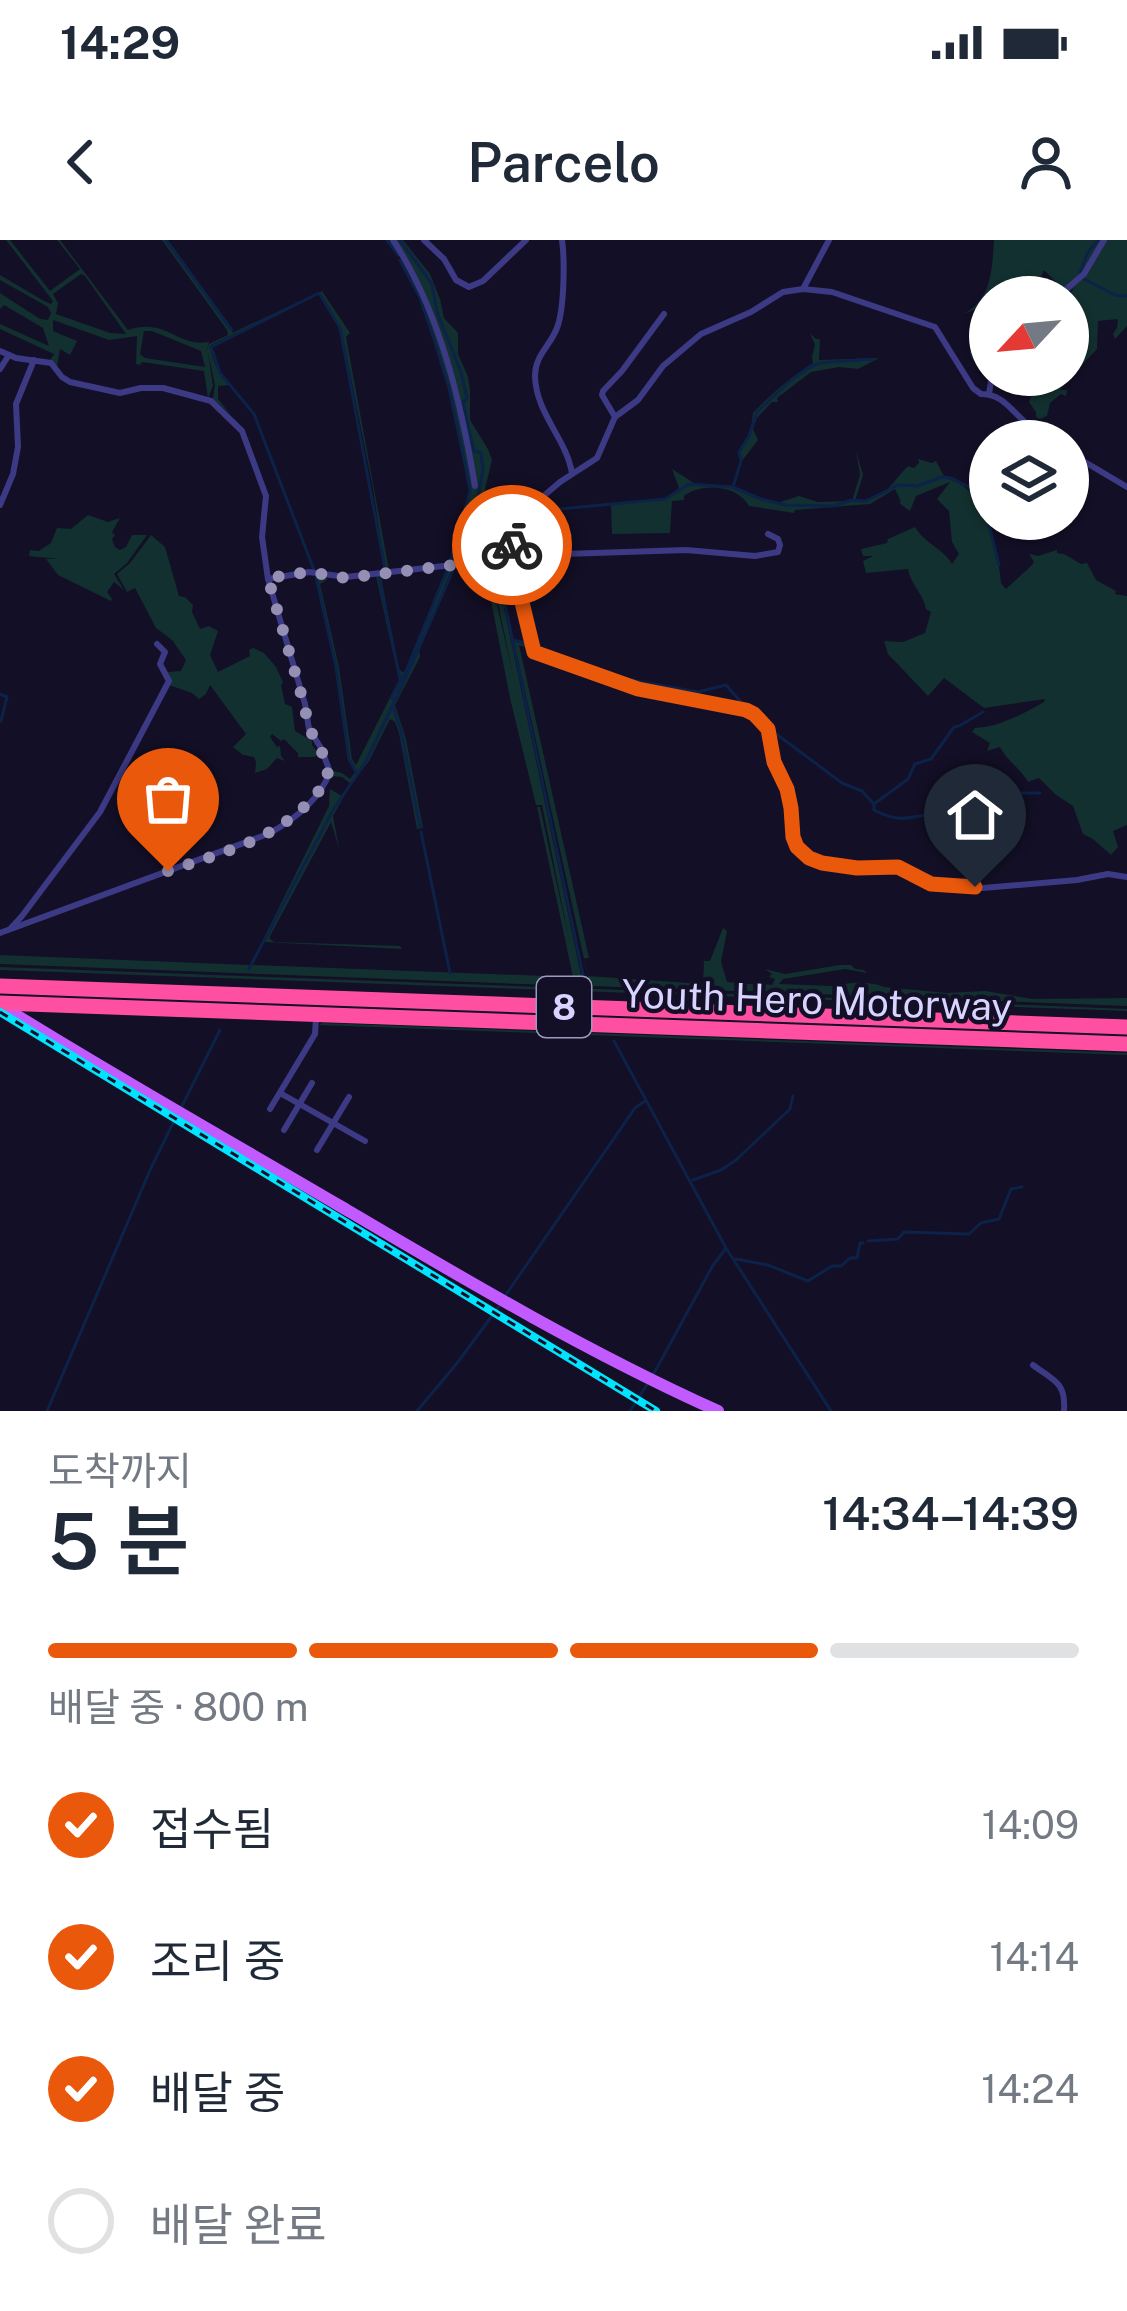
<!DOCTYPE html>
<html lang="ko">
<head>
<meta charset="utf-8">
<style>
	:root { --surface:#fff; --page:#f6f6f7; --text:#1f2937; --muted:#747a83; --line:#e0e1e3; --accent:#ea580c }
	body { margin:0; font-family:"Public Sans","Noto Sans KR",sans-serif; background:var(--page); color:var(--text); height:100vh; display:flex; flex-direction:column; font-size:45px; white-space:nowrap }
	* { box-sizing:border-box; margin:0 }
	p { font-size:39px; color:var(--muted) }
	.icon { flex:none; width:66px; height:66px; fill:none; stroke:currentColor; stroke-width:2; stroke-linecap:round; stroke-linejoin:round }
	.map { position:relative; height:1171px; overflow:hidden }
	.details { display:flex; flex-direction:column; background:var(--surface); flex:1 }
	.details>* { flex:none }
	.needle { width:78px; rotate:244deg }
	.buttons { position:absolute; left:969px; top:36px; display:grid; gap:24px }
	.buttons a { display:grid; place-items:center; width:120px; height:120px; border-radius:50%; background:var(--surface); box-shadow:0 3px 9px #0004; font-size:60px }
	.pin { position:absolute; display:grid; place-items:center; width:102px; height:102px; color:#fff; margin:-123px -51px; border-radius:50% 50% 50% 0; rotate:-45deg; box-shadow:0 0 12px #0007 }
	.pin .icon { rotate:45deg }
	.courier { position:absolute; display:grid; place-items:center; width:120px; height:120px; margin:-60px; border:9px solid #ea580c; border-radius:50%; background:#fff; color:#222; box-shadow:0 3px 15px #0007 }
	.summary em { font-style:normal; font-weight:600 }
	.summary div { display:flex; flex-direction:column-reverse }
	.summary { display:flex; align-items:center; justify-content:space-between; height:204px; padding:0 48px }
	h1 { font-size:78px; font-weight:600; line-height:90px }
	.bar { display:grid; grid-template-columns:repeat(4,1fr); gap:18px 12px; align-content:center; height:144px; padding:0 48px }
	.bar i { height:15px; border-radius:9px; background:var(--line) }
	.bar .on { background:var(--accent) }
	.bar p { grid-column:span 4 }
	ol { padding:0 48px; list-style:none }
	li { display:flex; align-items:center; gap:36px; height:132px }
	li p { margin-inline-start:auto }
	li .icon { padding:12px; border-radius:50%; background:var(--accent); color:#fff; stroke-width:4 }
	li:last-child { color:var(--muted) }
	li i { width:66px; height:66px; border:6px solid var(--line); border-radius:50% }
	.status { display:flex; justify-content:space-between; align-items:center; height:84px; padding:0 60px; background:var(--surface); direction:ltr }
	.status svg { height:33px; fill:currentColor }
	header { display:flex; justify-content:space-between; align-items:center; height:156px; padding:0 48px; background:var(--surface); font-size:54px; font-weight:600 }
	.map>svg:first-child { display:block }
	.green { fill:#12302f; fill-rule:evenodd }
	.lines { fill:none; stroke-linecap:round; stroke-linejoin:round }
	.stream { stroke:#0c2248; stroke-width:3 }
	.street { stroke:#3d3a85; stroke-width:6 }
	.primary { stroke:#c25bff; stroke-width:12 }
	.highway { stroke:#ff4fa3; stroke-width:15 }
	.rail-casing { stroke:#00e5ff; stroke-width:8 }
	.rail { stroke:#130f26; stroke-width:3; stroke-dasharray:9; stroke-linecap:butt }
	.done { stroke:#948fb3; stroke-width:12; stroke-dasharray:0 21.6 }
	.route { stroke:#ea580c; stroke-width:15 }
	.labels { text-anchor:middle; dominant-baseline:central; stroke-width:9; stroke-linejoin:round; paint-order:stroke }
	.shield { fill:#130f26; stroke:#9e99be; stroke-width:3 }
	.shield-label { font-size:36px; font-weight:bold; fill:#d9d4ff }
	.street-label { font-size:39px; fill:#d9d4ff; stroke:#130f26 }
</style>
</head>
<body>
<div class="status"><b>14:29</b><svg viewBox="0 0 49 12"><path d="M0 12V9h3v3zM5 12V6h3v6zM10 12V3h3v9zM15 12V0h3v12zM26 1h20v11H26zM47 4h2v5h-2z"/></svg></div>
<header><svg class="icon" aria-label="back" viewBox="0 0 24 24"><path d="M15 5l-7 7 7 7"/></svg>Parcelo<svg class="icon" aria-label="person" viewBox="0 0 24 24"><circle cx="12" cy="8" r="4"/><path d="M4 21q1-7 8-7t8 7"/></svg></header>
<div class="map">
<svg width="1127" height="1171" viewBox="0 0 1127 1171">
	<rect width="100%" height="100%" fill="#130f26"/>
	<!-- green -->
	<g class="green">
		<path d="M6 0H10L50 51 80 29 57 0H60L128 90C167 77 177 108 209 102L207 110 209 104 228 95 227 90 162 0H168L233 90 232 93 322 51 350 93 346 97 389 330H385L373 248 341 88 319 53 211 105C210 120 220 133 229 145L218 146V159L230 174 213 159 215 145 208 112 213 146 208 158 204 131 142 122 140 125 136 124 137 96 109 100 53 80V91L77 101 70 115 60 109 57 127 50 120 54 114 0 89V84L49 106 43 88 4 65 0 69V53L40 79 48 80 51 73 48 67 0 40V35L44 61 51 64 53 61ZM81 34 85 36 126 94 110 93 56 74 58 63 53 54ZM144 91H152L201 111 205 127 145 118 140 114Z"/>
		<path d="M387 0 395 3 394 0H403L430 34 440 59 444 78 458 93V114L468 137 470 150V180L488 209 492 220 485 249 491 279 483 276 493 314 482 320 477 278 474 277 460 323H450L470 250 449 148 420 57 400 19 421 53 436 89 469 214C452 141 439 79 401 13L399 16Z"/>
		<path d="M994 0H1102L1083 33 1055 57H1045L1056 42 1044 30 1040 39 1042 42 1030 50 1026 57H990V108L977 123 971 117 970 112 984 92 977 91 975 76 982 73 984 84 987 79 982 67 963 74C992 60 992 29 994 0Z"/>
		<path d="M1104 0H1127V86L1115 99 1113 94 1117 88 1118 79 1098 81 1097 109 1080 127 1069 131 1067 139 1068 129 1073 126 1071 121H1077L1075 128 1081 122 1077 110 1072 113V105L1068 106V56L1074 49 1058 57 1085 34Z"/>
		<path d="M810 93 816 99H820L819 120 879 118 858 129 839 127 811 132 777 158 778 162H772L757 178 753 189 758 200 742 221 740 212 750 196 753 173C772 153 791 137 813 123L812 117 815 105Z"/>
		<path d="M1036 135 1046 139 1058 135 1061 150H1067L1066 156 1061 154 1050 163 1047 176 1040 179 1036 177V172L1029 162 1036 143 1033 137Z"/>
		<path d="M856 211 863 235 855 261C885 262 890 244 908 226L914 228 919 223 918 219 932 223 936 221 945 238C989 248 997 306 1001 343L1006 349 1031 326 1034 322 1029 314 1038 316 1057 310V313L1064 314 1081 324 1087 323 1096 340 1116 351 1115 354 1127 356V585L1113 591 1118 607 1111 615 1093 599 1083 594 1073 566 1056 555 1039 538 1028 542C1021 529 1006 520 1000 507L987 511 990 503 972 492 975 488C998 487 1023 474 1044 462L1045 459 984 468 944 438 928 456 888 414 884 401 903 402 925 393 931 372 926 369C923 353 910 344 908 329L866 333 863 321 873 316H863L861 309 887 303 888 299 915 287C925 304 944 309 952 324L959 314 952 302 949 271 937 259 950 242 916 256 910 271 899 263 901 262 895 249 870 264 795 270 794 273 749 266C738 245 702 242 684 256V260L672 261 670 293 612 294 611 264 665 259 679 248 672 229 697 245 733 248 777 263 799 256 818 262 852 261 860 235Z"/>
		<path d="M88 275 108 282 120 278 112 292 115 295 112 299 115 307 120 310 126 307 132 295H147L127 323 114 334 124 350 114 342 107 352 112 359 111 361 58 335 46 319H58L29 316 30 310 39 311 51 303 57 288 71 289Z"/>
		<path d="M151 295 165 307 179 356 185 357 193 365 192 372 200 389 209 386 218 391 210 415 218 432 250 416 249 410 253 408 264 413 276 427 283 442 281 445 285 464 292 467 295 491 312 501V505L318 513 315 517H298V513L284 499 281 501 272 494 270 497 277 507 280 506 281 516 285 521 277 518 267 529 255 533 256 522 254 517 243 515 233 507 246 494 210 445 206 454 199 459 192 453 169 445 171 439 168 432 181 431 186 420 172 400 156 388 135 348 127 352 117 334 130 323Z"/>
		<path d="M494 318 497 337 493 338 490 334 513 435 493 339H498L581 735 587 745H578L576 733 575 746 0 724V715L249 725V730L253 725 573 737 537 567H540L570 704 542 565H536L510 458 484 325 490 328 482 322Z"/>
		<path d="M453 326 419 407 420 417 395 465 406 499 423 588 417 589 399 493 395 482 390 479 369 521 350 546 333 576 339 608 331 582 269 698 274 702 400 706 402 709 265 702 332 572 257 712 329 566 330 549 342 556 351 544 342 537 331 536 311 486 325 511 333 531 342 533 350 539 356 531 350 519 337 427 316 336 328 339 320 344 339 427 352 519 356 525 399 440 376 336H381L398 428 402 432 407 431 449 327Z"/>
		<path d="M514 401 530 406V409L519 405 589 718H584L588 736 703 744 704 721H710L723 688 727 691 721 722 727 742 761 745V752L592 746 588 737Z"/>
		<path d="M840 725H851L855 729 864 730 867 733 845 729 783 739 779 744 833 746C847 743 869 740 884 747L947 753 985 751 1033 759 1127 758V766L763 752V744L772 745 775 739 769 737 772 734 765 729 785 734Z"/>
		<path d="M0 727 975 763 1127 769V771L0 730Z"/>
		<path d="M322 783 1127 813V815L319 785Z"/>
	</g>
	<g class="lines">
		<!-- stream -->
		<g class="stream">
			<path d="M166 0 231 89"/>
			<path d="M387 0 398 15"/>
			<path d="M400 0 432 44 437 72 461 132 467 158 463 163 474 211 481 213 483 230 477 260 490 293 583 735 589 745"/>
			<path d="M400 20 420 58 433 96 449 148 466 229 470 251 450 322"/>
			<path d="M1080 33 1088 12 1098 0"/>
			<path d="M1082 38 1115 55 1127 56"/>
			<path d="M733 247 741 221 739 212 749 196 757 172 791 140 808 128 820 123 872 119"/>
			<path d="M528 272 665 259 689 244 733 247 761 259 786 265 833 266 852 260 866 261 898 245 917 246 942 237 951 238 969 247 986 272 999 325"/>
			<path d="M485 276 512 286"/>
			<path d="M456 320 476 261"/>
			<path d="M314 330 254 174 220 133 211 107 319 53 340 88 385 329"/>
			<path d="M316 337 336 427 349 519 356 532"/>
			<path d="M379 337 400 439"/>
			<path d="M513 400 529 404"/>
			<path d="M537 407 588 428 636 441 698 452 726 445 741 462 751 469"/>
			<path d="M0 454 7 457 1 481"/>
			<path d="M393 459 391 458 406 431 448 328"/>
			<path d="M393 466 401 491 420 587"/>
			<path d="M771 490 842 543 862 551 874 564 908 539 915 524 931 519 954 487 959 486 983 472"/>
			<path d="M874 564V570C901 584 909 577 936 573 946 571 957 578 966 582L997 553H1040"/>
			<path d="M421 592 450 733"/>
			<path d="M249 729 333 570 365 523 408 433 454 328"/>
			<path d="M614 801 726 1008 831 1171"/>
			<path d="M181 868 220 790"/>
			<path d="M693 940 721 930 736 920 790 869 793 856"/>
			<path d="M868 1001 898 999 904 992 969 994 981 983 999 979 1011 949 1022 947"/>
			<path d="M736 1019 768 1025 808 1041 832 1026H841L850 1018H857L860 1003H863"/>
			<path d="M505 1056 635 868 645 861"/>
			<path d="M653 1135 712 1027 726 1008"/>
			<path d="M47 1171 151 928 176 877"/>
			<path d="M417 1171 458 1122 500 1065"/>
			<path d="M630 1171 648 1143"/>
		</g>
		<!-- street -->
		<g class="street">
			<path d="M393 0C440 72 461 162 475 246"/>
			<path d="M424 0 444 19 456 40 469 47 483 41 526 0"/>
			<path d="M562 0C565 21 564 66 558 85 552 105 535 114 535 136 536 174 566 198 572 233"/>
			<path d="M803 49 829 0"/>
			<path d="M1057 57 1084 34 1104 0"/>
			<path d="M0 111 16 118 51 123 62 137 70 142 120 153 141 148H163L211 161 242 191 266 256 262 297 268 339 305 464 309 489 321 508 330 532C319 561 294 580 268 594L0 693"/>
			<path d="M0 129 9 115"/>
			<path d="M989 154 992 135"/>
			<path d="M615 177 602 155 603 151 622 131 664 74"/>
			<path d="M1053 201C1044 195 1033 190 1025 182 1010 169 1002 154 981 154L973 148 935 87 832 52 803 49 783 52 751 72 701 94 663 126 638 160 615 177 597 218 560 242 519 277 512 301 511 332 521 354 534 412 638 449 754 474 768 489 774 522 787 549 792 568 793 597 800 610 815 621 857 628 898 627 931 644 983 648 1077 640 1108 634 1127 637"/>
			<path d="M1068 212 1127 247"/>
			<path d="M0 265 13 234 18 207 16 164 34 120"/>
			<path d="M268 339 309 332 346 337 479 322 498 314 512 301"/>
			<path d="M521 350 528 319 533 315 686 310 755 316 778 312 780 305 778 299 768 294"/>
			<path d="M11 688 22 676 100 572 169 441 160 424 165 412 157 404"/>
			<path d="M280 853 365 901"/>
			<path d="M270 869 315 794 316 778"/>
			<path d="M284 890 312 843"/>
			<path d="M317 910 349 857"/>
			<path d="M1033 1125C1054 1141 1066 1142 1064 1171"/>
		</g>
		<!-- primary -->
		<path class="primary" d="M0 765C112 835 226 899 340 966 464 1039 587 1112 718 1171"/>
		<!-- highway -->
		<g class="highway">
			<path d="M0 746 1127 787"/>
			<path d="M0 763 1127 804"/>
		</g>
		<!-- rail casing -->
		<g class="rail-casing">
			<path id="rail" d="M0 772 656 1171"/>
		</g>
		<!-- rail -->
		<use href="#rail" class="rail"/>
	</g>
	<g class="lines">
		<!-- done -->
		<path class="done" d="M168 631C232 609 287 598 328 539L327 522 309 488 304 464 268 338 309 332 346 338 479 322 498 314 512 301V305"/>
		<!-- route -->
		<path class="route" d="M512 305 513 340 520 354 534 412 638 449 746 470 754 474 768 489 774 522 787 549 791 568 793 597 797 607 809 618 822 623 857 628 898 627 931 644 975 647"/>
	</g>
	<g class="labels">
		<!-- shield labels -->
		<rect class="shield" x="537" y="737" width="54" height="60" rx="9"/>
		<g class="shield-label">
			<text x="564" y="767">8</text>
		</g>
		<!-- street labels -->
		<g class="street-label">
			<text transform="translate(817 760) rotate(2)">Youth Hero Motorway</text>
		</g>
	</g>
</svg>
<div class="buttons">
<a><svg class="needle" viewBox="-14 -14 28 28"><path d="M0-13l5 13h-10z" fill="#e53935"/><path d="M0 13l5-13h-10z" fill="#747a83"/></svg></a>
<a><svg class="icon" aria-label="layers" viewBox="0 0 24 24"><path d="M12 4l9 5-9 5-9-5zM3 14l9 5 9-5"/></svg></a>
</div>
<div class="pin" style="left:168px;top:631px;background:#ea580c"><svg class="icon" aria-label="bag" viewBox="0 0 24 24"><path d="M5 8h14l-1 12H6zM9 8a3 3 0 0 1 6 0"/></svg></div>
<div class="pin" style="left:975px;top:647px;background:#1f2937"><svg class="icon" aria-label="home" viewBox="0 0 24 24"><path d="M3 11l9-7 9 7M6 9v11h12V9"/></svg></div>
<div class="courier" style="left:512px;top:305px"><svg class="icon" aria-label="bike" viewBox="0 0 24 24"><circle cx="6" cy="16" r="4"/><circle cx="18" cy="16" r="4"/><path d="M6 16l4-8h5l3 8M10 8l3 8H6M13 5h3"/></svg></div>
</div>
<section class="details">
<div class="summary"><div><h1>5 분</h1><p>도착까지</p></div><em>14:34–14:39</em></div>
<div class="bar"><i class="on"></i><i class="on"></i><i class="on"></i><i></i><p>배달 중 · 800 m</p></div>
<ol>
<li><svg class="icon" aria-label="check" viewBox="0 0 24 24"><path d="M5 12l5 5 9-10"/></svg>접수됨<p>14:09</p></li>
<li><svg class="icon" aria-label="check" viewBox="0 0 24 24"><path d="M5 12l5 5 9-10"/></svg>조리 중<p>14:14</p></li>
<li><svg class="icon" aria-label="check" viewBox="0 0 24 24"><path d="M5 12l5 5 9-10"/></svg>배달 중<p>14:24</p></li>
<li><i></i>배달 완료</li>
</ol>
</section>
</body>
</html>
